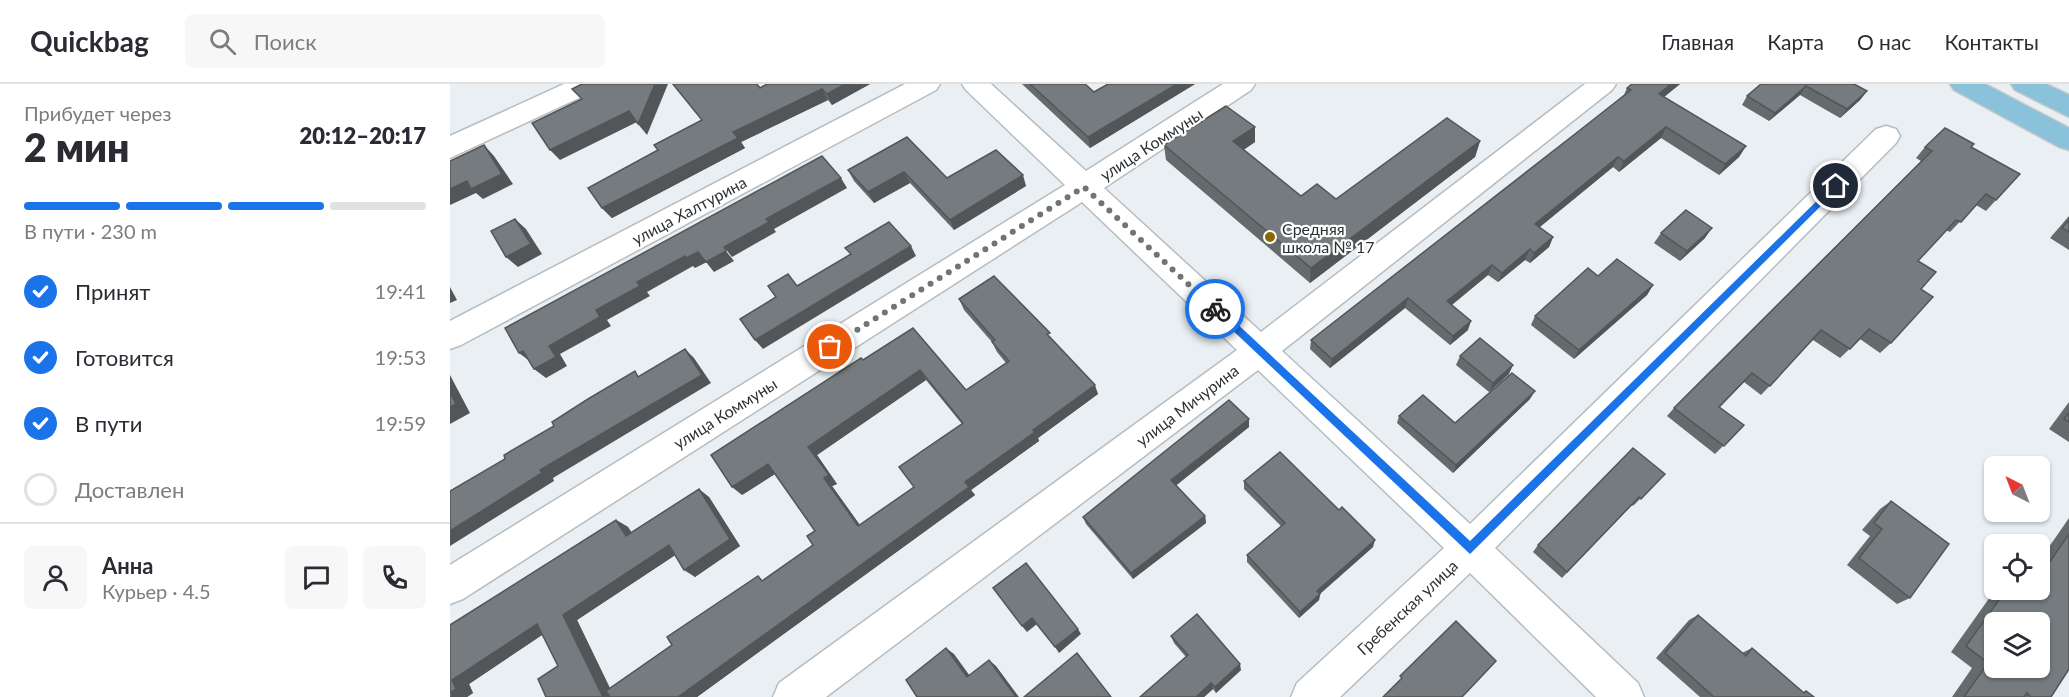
<!DOCTYPE html>
<html lang="ru">
<head>
<meta charset="utf-8">
<style>
	:root { --surface:#fff; --page:#f7f7f7; --text:#2b2b33; --muted:#7c7c81; --line:#e1e1e2; --accent:#1a73e8 }
	body { margin:0; font-family:Lato,sans-serif; background:var(--page); color:var(--text); height:100vh; display:flex; flex-direction:column; font-size:22px; white-space:nowrap }
	* { box-sizing:border-box; margin:0 }
	p { font-size:20px; color:var(--muted) }
	.icon { flex:none; width:33px; height:33px; fill:none; stroke:currentColor; stroke-width:2; stroke-linecap:round; stroke-linejoin:round }
	.map { position:relative; flex:1; overflow:hidden }
	.panel { display:flex; flex-direction:column; background:var(--surface); width:450px }
	.panel>* { flex:none }
	.needle { width:39px; rotate:318deg }
	.controls { position:absolute; left:1534px; top:372px; display:grid; gap:12px }
	.controls a { display:grid; place-items:center; width:66px; height:66px; border-radius:9px; background:var(--surface); box-shadow:0 2px 4px #0004; font-size:30px }
	.pin { position:absolute; display:grid; place-items:center; width:51px; height:51px; color:#fff; margin:-26px; border:3px solid #fff; border-radius:50%; box-shadow:0 2px 6px #0007 }
	.courier { position:absolute; display:grid; place-items:center; width:60px; height:60px; margin:-30px; border:4px solid #1a73e8; border-radius:50%; background:#fff; color:#222; box-shadow:0 2px 8px #0007 }
	.headline em { font-style:normal; font-weight:800 }
	.headline div { display:flex; flex-direction:column-reverse }
	.headline { display:flex; align-items:center; justify-content:space-between; height:102px; padding:0 24px }
	h1 { font-size:39px; font-weight:800; line-height:45px }
	.bar { display:grid; grid-template-columns:repeat(4,1fr); gap:9px 6px; align-content:center; height:72px; padding:0 24px }
	.bar i { height:8px; border-radius:4px; background:var(--line) }
	.bar .selected { background:var(--accent) }
	.bar p { grid-column:span 4 }
	.line { display:flex; align-items:center; gap:15px; padding:0 24px; border-top:2px solid var(--line) }
	.line div { flex:1 }
	.round { display:grid; place-items:center; flex:none; width:63px; height:63px; border-radius:9px; background:var(--page) }
	ol { padding:0 24px; list-style:none }
	li { display:flex; align-items:center; gap:18px; height:66px }
	li p { margin-inline-start:auto }
	li .icon { padding:6px; border-radius:50%; background:var(--accent); color:#fff; stroke-width:4 }
	li:last-child { color:var(--muted) }
	li i { width:33px; height:33px; border:3px solid var(--line); border-radius:50% }
	header { display:flex; align-items:center; gap:36px; box-sizing:border-box; height:84px; padding:0 30px; background:var(--surface); border-bottom:2px solid var(--line) }
	header strong { font-size:28px }
	nav { display:flex; gap:33px; margin-inline-start:auto; font-size:21px }
	.search { width:420px; height:54px; background:var(--page); display:flex; align-items:center; gap:15px; box-sizing:border-box; padding:0 21px; border-radius:9px; color:var(--muted); font-size:22px }
	main { display:flex; flex:1; min-height:0 }
	.map>svg:first-child { display:block }
	.lines { fill:none; stroke-linecap:round; stroke-linejoin:round }
	.street-casing { stroke:#b6bcbf; stroke-width:3 }
	.primary-casing { stroke:#c9c9ca; stroke-width:3 }
	.street { fill:#fff; fill-rule:evenodd }
	.primary { fill:#89c2da; fill-rule:evenodd }
	.wall { fill:#656a6c; fill-rule:evenodd }
	.shaded-wall { fill:#525658 }
	.building { fill:#757b7e; stroke:#525658; stroke-width:1.5; fill-rule:evenodd }
	.route { fill:#1a73e8 }
	.done { stroke:#6f7476; stroke-width:6; stroke-dasharray:0 10.8 }
	.poi-dot { fill:#8a6605; stroke:#fff; stroke-width:2 }
	.labels { text-anchor:middle; dominant-baseline:central; stroke-width:4.5; stroke-linejoin:round; paint-order:stroke }
	.street-label { font-size:16px; fill:#2e3132; stroke:#fff }
	.poi-label { font-size:16px; fill:#2e3132; stroke:#fff; text-anchor:start }
</style>
</head>
<body>
<header>
<strong>Quickbag</strong>
<div class="search"><svg class="icon" aria-label="search" viewBox="0 0 24 24"><circle cx="10" cy="10" r="6"/><path d="M15 15l6 6"/></svg>Поиск</div>
<nav><a>Главная</a><a>Карта</a><a>О нас</a><a>Контакты</a></nav>
</header>
<main>
<section class="panel">
<div class="headline"><div><h1>2 мин</h1><p>Прибудет через</p></div><em>20:12–20:17</em></div>
<div class="bar"><i class="selected"></i><i class="selected"></i><i class="selected"></i><i></i><p>В пути · 230 m</p></div>
<ol>
<li><svg class="icon" aria-label="check" viewBox="0 0 24 24"><path d="M5 12l5 5 9-10"/></svg>Принят<p>19:41</p></li>
<li><svg class="icon" aria-label="check" viewBox="0 0 24 24"><path d="M5 12l5 5 9-10"/></svg>Готовится<p>19:53</p></li>
<li><svg class="icon" aria-label="check" viewBox="0 0 24 24"><path d="M5 12l5 5 9-10"/></svg>В пути<p>19:59</p></li>
<li><i></i>Доставлен</li>
</ol>
<div class="line" style="height:108px"><a class="round"><svg class="icon" aria-label="person" viewBox="0 0 24 24"><circle cx="12" cy="8" r="4"/><path d="M4 21q1-7 8-7t8 7"/></svg></a><div><b>Анна</b><p>Курьер · 4.5</p></div><a class="round"><svg class="icon" aria-label="chat" viewBox="0 0 24 24"><path d="M4 5h16v11H9l-5 4z"/></svg></a><a class="round"><svg class="icon" aria-label="phone" viewBox="0 0 24 24"><path d="M5 4h4l2 5-3 2q2 4 5 5l2-3 5 2v4C11 20 4 13 5 4z"/></svg></a></div>
</section>
<div class="map">
<svg width="1619" height="613" viewBox="0 0 1619 613">
	<rect width="100%" height="100%" fill="#e9eff3"/>
	<g class="lines">
		<!-- street casing -->
		<g class="street-casing">
			<g id="street">
				<path d="M114 0H150L146 6 0 74V52Z"/>
				<path d="M455 0H490L486 6 11 261 0 265V237Z"/>
				<path d="M512 0H541L636 87 773 0H805L801 6 654 104 811 248 1135 0H1166L1162 6 832 267 1020 440 1426 45 1436 42 1446 45 1450 52 1446 59 1045 464 1188 599 1194 613H1146L1020 489 890 613H841L847 599 994 464 808 286 376 613H323L329 599 787 266 632 118 13 515 0 520V481L615 101 516 6Z"/>
			</g>
		</g>
		<!-- primary casing -->
		<g class="primary-casing">
			<g id="primary">
				<path d="M1500 0H1535L1619 44V66L1609 63 1504 6Z"/>
				<path d="M1561 0H1596L1619 11V33L1565 6Z"/>
			</g>
		</g>
		<!-- street -->
		<use href="#street" class="street"/>
		<!-- primary -->
		<use href="#primary" class="primary"/>
	</g>
	<!-- wall -->
	<g class="wall">
		<path d="M222 0H307L310 4 420 0 382 21 378 16 291 58 295 64 162 134 152 124 208 66 252 36Z"/>
		<path d="M572 0H635L644 8 658 0H745L640 64Z"/>
		<path d="M1182 0H1230L1214 13 1296 62 1289 73 1269 91 1211 54 1169 88 1163 83 1090 143 1103 153 1099 163 1080 179 1075 176 1048 198 1038 191 1002 221 1018 246 1000 261 955 224 880 284 860 265 861 256 1125 50 1174 11 1177 4Z"/>
		<path d="M1311 0H1404L1417 7 1410 16 1390 34 1350 11 1319 37 1292 21 1297 12Z"/>
		<path d="M805 43V58L793 66 851 112 886 115 1030 57 1025 73 860 199 716 76 714 61Z"/>
		<path d="M457 53 497 94 576 102 504 146 460 99 424 119 404 97 398 86Z"/>
		<path d="M1475 63H1521L1546 116 1536 127 1526 121 1500 148 1496 146 1468 177 1471 205 1441 259 1430 269 1410 255 1390 274 1363 256 1311 311 1294 298 1270 323 1294 341 1265 370 1217 332 1224 324 1471 77 1466 74Z"/>
		<path d="M1619 132V166L1600 154Z"/>
		<path d="M1211 149 1255 154 1230 177 1204 159Z"/>
		<path d="M1203 201 1197 211 1124 275 1081 241 1085 232Z"/>
		<path d="M509 215 602 255 648 310 588 354 589 357 521 406 525 411 247 613H96L108 582 92 551 19 600 23 609 17 613H0L166 436 178 443 182 449 259 413 290 462 245 493 225 471 127 536 160 604 363 461 365 447 325 390 292 411 413 276 463 244 516 306 556 279 547 268 542 258 514 226ZM476 296 512 340 464 403 410 441 382 402 387 400 367 371Z"/>
		<path d="M1010 272 1059 290 1039 308 1006 281Z"/>
		<path d="M1080 315 1003 389 947 339 949 332 1005 339Z"/>
		<path d="M1619 318V358L1599 345Z"/>
		<path d="M799 335V343L726 401 755 432 756 439 683 495 636 440 633 433Z"/>
		<path d="M1215 390 1183 422 1182 421 1112 494 1083 468 1088 461Z"/>
		<path d="M794 397 923 463 870 510 869 516 849 534 797 478V471L831 442 794 405Z"/>
		<path d="M1441 417 1460 514 1447 520 1397 481 1420 452 1412 446 1430 425Z"/>
		<path d="M1619 434V585L1601 613H1502L1522 584 1501 568 1545 506H1590V476Z"/>
		<path d="M1248 531 1292 569 1302 564 1353 608 1356 607 1364 613H1250L1206 574 1239 536Z"/>
		<path d="M721 552 791 586 766 609 763 605 754 613H690L736 573 724 559Z"/>
	</g>
	<!-- shaded-wall -->
	<g class="shaded-wall">
		<path d="M205 0H218L197 51 188 40Z"/>
		<path d="M395 0H420L382 21 377 10Z"/>
		<path d="M727 0H745L640 64 638 53Z"/>
		<path d="M1221 0H1230L1204 21 1209 10Z"/>
		<path d="M1356 2 1350 11 1319 37 1325 29Z"/>
		<path d="M372 5 378 16 291 58 295 64 162 134 152 124 283 48Z"/>
		<path d="M1417 7 1410 16 1390 34 1397 25Z"/>
		<path d="M179 27 187 38 110 76 100 66Z"/>
		<path d="M805 43V58L783 73V57Z"/>
		<path d="M1216 43 1211 54 1169 88 1174 77Z"/>
		<path d="M1030 57 1025 73 860 199 861 184Z"/>
		<path d="M34 61 44 72 63 100 33 115 26 109 0 121V105Z"/>
		<path d="M1296 62 1289 73 1269 91 1275 80Z"/>
		<path d="M1168 73 1163 83 1081 150 1085 140Z"/>
		<path d="M454 88 460 99 424 119 418 108Z"/>
		<path d="M573 91 576 102 504 146 500 136Z"/>
		<path d="M391 94 397 104 324 145 326 148 282 173 274 163 316 135Z"/>
		<path d="M65 135 76 145 92 170 68 183 56 173Z"/>
		<path d="M1262 144 1255 154 1230 177 1237 167Z"/>
		<path d="M1103 153 1099 163 1080 179 1084 169Z"/>
		<path d="M461 162 466 172 313 265 305 256Z"/>
		<path d="M1080 165 1075 176 1048 198 1052 189Z"/>
		<path d="M276 167 284 177 264 188 256 178Z"/>
		<path d="M248 168 257 178 245 184 243 182 197 208 200 212 157 236 161 242 110 270 117 282 96 294 84 285 99 262 146 226 187 198 235 172Z"/>
		<path d="M1042 181 1038 191 994 227 997 217Z"/>
		<path d="M1203 201 1197 211 1124 275 1129 266Z"/>
		<path d="M0 203 7 216 0 219Z"/>
		<path d="M958 214 955 224 880 284 882 275Z"/>
		<path d="M1021 237 1018 246 1000 261 1003 252Z"/>
		<path d="M235 265 244 274 261 299 103 394 104 397 0 462V447L90 386Z"/>
		<path d="M73 267 81 278 69 269Z"/>
		<path d="M1063 281 1059 290 1039 308 1043 299Z"/>
		<path d="M470 286 476 296 367 371 387 400 382 402 416 450 408 442 374 394 358 363Z"/>
		<path d="M0 291 20 329 0 340Z"/>
		<path d="M645 301 648 310 588 354 589 357 521 406 525 411 247 613H228L515 398 583 346Z"/>
		<path d="M1085 307 1080 315 1003 389 1006 381Z"/>
		<path d="M799 335V343L723 404 721 396Z"/>
		<path d="M318 380 328 388 292 411 282 403Z"/>
		<path d="M249 405 259 413 290 462 245 493 234 486Z"/>
		<path d="M755 432 756 439 683 495 681 489Z"/>
		<path d="M166 436 178 443 188 459 176 452Z"/>
		<path d="M925 456 923 463 866 513 867 507Z"/>
		<path d="M219 461 230 468 127 536 164 613H153L113 531Z"/>
		<path d="M870 510 869 516 849 534 850 528Z"/>
		<path d="M582 534 587 540 577 548 572 542Z"/>
		<path d="M87 540 101 545 19 600 23 609 17 613H0L2 596Z"/>
		<path d="M628 545 631 550 609 569 605 563Z"/>
		<path d="M496 564 504 570 525 599 517 593Z"/>
		<path d="M539 576 546 582 569 613H566Z"/>
		<path d="M790 580 791 586 766 609 765 603Z"/>
		<path d="M761 599 763 605 754 613H746Z"/>
	</g>
	<!-- building -->
	<g class="building">
		<path d="M132 0H205L188 40 179 27 100 66 82 39 132 15 122 5Z"/>
		<path d="M223 0H307L310 4 317 0H395L377 10 372 5 283 48 288 54 152 124 138 104 208 66 204 61 252 36Z"/>
		<path d="M580 0H635L644 8 658 0H727L638 53Z"/>
		<path d="M1182 0H1221L1209 10 1296 62 1275 80 1216 43 1174 77 1168 73 1085 140 1103 153 1084 169 1080 165 1052 189 1042 181 997 217 1021 237 1003 252 958 214 882 275 861 256 1125 50 1181 6 1177 4Z"/>
		<path d="M1311 0H1404L1417 7 1397 25 1356 2 1325 29 1297 12Z"/>
		<path d="M776 22 805 43 783 57 851 112 867 100 886 115 997 34 1030 57 861 184 714 61Z"/>
		<path d="M1495 44 1524 60 1521 63 1570 90 1546 116 1536 110 1511 138 1506 136 1468 177 1486 188 1471 205 1483 213 1441 259 1419 245 1400 265 1371 246 1320 302 1302 289 1269 323 1294 341 1274 362 1224 324 1482 67 1475 63Z"/>
		<path d="M457 53 497 94 546 66 573 91 500 136 454 88 418 108 398 86Z"/>
		<path d="M34 61 52 90 21 105 17 97 0 105V77Z"/>
		<path d="M372 72 391 94 316 135 319 138 274 163 276 167 256 178 248 168 236 174 235 172 187 198 190 202 146 226 150 233 99 262 106 273 84 285 73 267 69 269 55 244Z"/>
		<path d="M1236 126 1262 144 1237 167 1211 149Z"/>
		<path d="M65 135 81 160 56 173 41 147Z"/>
		<path d="M1619 136V148L1612 144Z"/>
		<path d="M439 138 461 162 305 256 290 235 326 213 318 202 338 190 347 202 401 170 395 164Z"/>
		<path d="M1167 175 1203 201 1129 266 1085 232 1138 184 1148 192Z"/>
		<path d="M544 192 600 249 597 250 645 301 583 346 585 348 515 398 519 403 228 613H160L156 607 222 561 217 553 308 492 312 497 363 461 357 452 365 447 318 380 282 403 261 371 411 274 413 276 463 244 516 306 559 277 542 258 545 256 509 215ZM470 286 513 339 449 383 464 403 408 442 374 394 379 391 358 363Z"/>
		<path d="M1030 254 1063 281 1043 299 1010 272Z"/>
		<path d="M235 265 252 291 90 386 92 389 0 447V407L55 375 54 371 104 342 102 338 138 315 185 287 188 293Z"/>
		<path d="M1062 289 1085 307 1006 381 949 332 973 311 1005 339Z"/>
		<path d="M0 309 6 320 0 323Z"/>
		<path d="M779 316 799 335 721 396 755 432 681 489 633 433Z"/>
		<path d="M1619 329V338L1614 335Z"/>
		<path d="M1183 364 1215 390 1191 415 1189 413 1117 488 1088 461Z"/>
		<path d="M830 368 889 426 892 423 925 456 867 507 870 510 850 528 797 471 835 439 794 397Z"/>
		<path d="M249 405 280 455 234 486 219 461 113 531 153 613H96L88 595 108 582 87 540 2 596 6 605 0 609V541L166 436 176 452Z"/>
		<path d="M1441 417 1499 460 1460 514 1409 474 1432 445 1424 439Z"/>
		<path d="M1619 450V585L1601 613H1581L1577 609 1574 613H1514L1538 579 1516 562 1556 506H1571L1577 510 1580 506H1590V492ZM1545 538H1590V584H1545Z"/>
		<path d="M576 479 628 545 605 563 582 534 572 542 543 504Z"/>
		<path d="M747 530 790 580 765 603 761 599 746 613H690L738 571 721 552Z"/>
		<path d="M1248 531 1296 572 1302 564 1354 609 1356 607 1364 613H1264L1215 569Z"/>
		<path d="M1006 537 1046 577 1012 613H933L952 594 950 592Z"/>
		<path d="M496 564 517 593 539 576 566 613H467L456 596Z"/>
		<path d="M627 569 661 613H574Z"/>
	</g>
	<!-- route -->
	<path class="route" d="M1386 98 1390 102 1389 104 1020 470 760 225 765 221 768 222 1020 457Z"/>
	<g class="lines">
		<!-- done -->
		<path class="done" d="M380 263 634 103 765 225"/>
	</g>
	<!-- markers -->
	<circle class="poi-dot" cx="820" cy="153" r="6"/>
	<g class="labels">
		<!-- street labels -->
		<g class="street-label">
			<text transform="translate(701 60) rotate(-33)">улица Коммуны</text>
			<text transform="translate(239 126) rotate(-28)">улица Халтурина</text>
			<text transform="translate(737 321) rotate(-37)">улица Мичурина</text>
			<text transform="translate(275 329) rotate(-32)">улица Коммуны</text>
			<text transform="translate(957 523) rotate(-43)">Гребенская улица</text>
		</g>
		<!-- poi labels -->
		<g class="poi-label">
			<text x="832" y="144">Средняя<tspan x="832" dy="18">школа № 17</tspan></text>
		</g>
	</g>
</svg>
<div class="controls">
<a><svg class="needle" viewBox="-14 -14 28 28"><path d="M0-13l5 13h-10z" fill="#e53935"/><path d="M0 13l5-13h-10z" fill="#7c7c81"/></svg></a>
<a><svg class="icon" aria-label="locate" viewBox="0 0 24 24"><circle cx="12" cy="12" r="6"/><path d="M12 2v4M12 18v4M2 12h4M18 12h4"/></svg></a>
<a><svg class="icon" aria-label="layers" viewBox="0 0 24 24"><path d="M12 4l9 5-9 5-9-5zM3 14l9 5 9-5"/></svg></a>
</div>
<div class="pin" style="left:380px;top:263px;background:#ea580c"><svg class="icon" aria-label="bag" viewBox="0 0 24 24"><path d="M5 8h14l-1 12H6zM9 8a3 3 0 0 1 6 0"/></svg></div>
<div class="pin" style="left:1386px;top:102px;background:#1f2937"><svg class="icon" aria-label="home" viewBox="0 0 24 24"><path d="M3 11l9-7 9 7M6 9v11h12V9"/></svg></div>
<div class="courier" style="left:765px;top:225px"><svg class="icon" aria-label="bike" viewBox="0 0 24 24"><circle cx="6" cy="16" r="4"/><circle cx="18" cy="16" r="4"/><path d="M6 16l4-8h5l3 8M10 8l3 8H6M13 5h3"/></svg></div>
</div>
</main>
</body>
</html>
